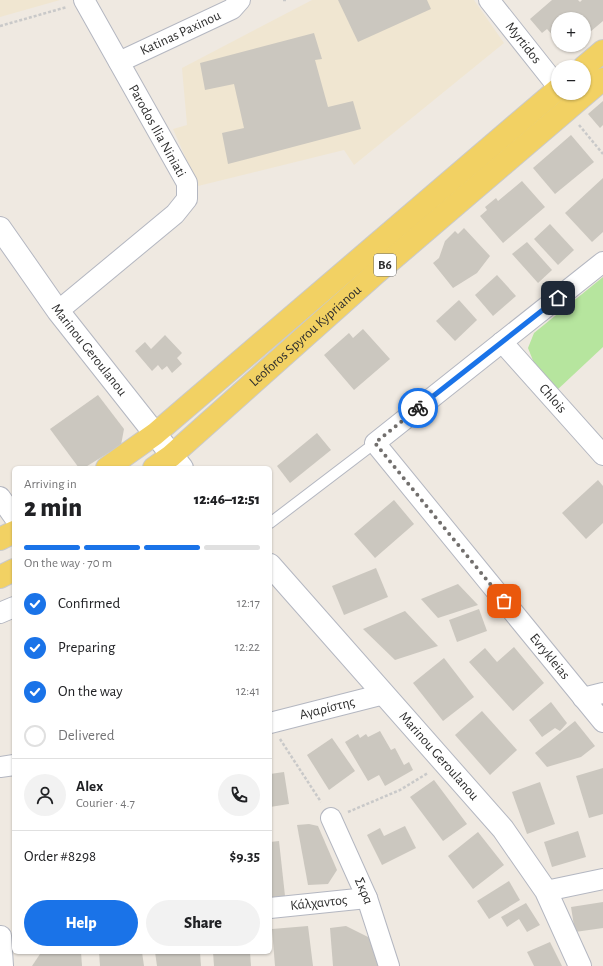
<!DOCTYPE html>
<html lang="en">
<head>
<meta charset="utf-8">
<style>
	:root { --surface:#fff; --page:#f2f2f2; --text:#202124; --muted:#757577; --line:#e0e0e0; --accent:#1a73e8 }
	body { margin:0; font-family:"Alegreya Sans",sans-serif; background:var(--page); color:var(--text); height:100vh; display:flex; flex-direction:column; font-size:15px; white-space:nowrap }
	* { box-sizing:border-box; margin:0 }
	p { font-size:13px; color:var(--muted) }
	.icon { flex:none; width:22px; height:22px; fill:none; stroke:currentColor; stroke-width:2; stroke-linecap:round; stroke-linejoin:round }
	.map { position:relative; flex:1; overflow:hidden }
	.drawer { position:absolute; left:12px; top:466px; width:260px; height:488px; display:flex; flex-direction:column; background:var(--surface); border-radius:6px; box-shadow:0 1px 3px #0004 }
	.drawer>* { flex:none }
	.tools { position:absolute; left:551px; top:12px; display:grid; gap:8px }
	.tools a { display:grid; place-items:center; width:40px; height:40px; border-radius:50%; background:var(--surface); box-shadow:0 1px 3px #0004; font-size:20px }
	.pin { position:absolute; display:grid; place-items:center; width:34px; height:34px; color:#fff; margin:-17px; border-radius:8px; box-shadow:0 2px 6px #0006 }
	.courier { position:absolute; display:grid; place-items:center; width:40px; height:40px; margin:-20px; border:3px solid #1a73e8; border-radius:50%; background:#fff; color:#222; box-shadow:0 1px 5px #0007 }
	.summary em { font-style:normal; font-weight:800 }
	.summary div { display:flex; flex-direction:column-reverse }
	.summary { display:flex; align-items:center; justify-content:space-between; height:68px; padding:0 12px }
	h1 { font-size:26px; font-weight:800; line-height:30px }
	.bar { display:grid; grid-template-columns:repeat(4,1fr); gap:6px 4px; align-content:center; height:48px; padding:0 12px }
	.bar i { height:5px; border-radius:3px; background:var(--line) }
	.bar .selected { background:var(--accent) }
	.bar p { grid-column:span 4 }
	.line { display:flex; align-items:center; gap:10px; padding:0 12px; border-top:1px solid var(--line) }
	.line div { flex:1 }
	.round { display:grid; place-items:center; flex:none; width:42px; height:42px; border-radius:21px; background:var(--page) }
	ol { padding:0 12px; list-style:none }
	li { display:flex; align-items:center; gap:12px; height:44px }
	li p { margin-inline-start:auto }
	li .icon { padding:4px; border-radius:50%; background:var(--accent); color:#fff; stroke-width:4 }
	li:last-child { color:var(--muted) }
	li i { width:22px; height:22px; border:2px solid var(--line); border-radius:50% }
	.action { display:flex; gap:8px; margin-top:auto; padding:8px 12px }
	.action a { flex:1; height:46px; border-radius:24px; background:var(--accent); color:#fff; font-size:16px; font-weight:800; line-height:46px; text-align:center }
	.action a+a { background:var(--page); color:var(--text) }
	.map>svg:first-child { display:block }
	.education { fill:#f0e6d1 }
	.green { fill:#b6e59e }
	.building { fill:#cbc7bf }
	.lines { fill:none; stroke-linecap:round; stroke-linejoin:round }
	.service-casing { stroke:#b4b7c1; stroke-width:12 }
	.minor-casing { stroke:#b4b7c1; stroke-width:22 }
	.tertiary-casing { stroke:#b4b7c1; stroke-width:24 }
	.primary-casing { stroke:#c9c9c9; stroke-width:24 }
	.path { stroke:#c9c9c9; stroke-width:2.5; stroke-dasharray:3 2; stroke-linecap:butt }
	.service { stroke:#fff; stroke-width:10 }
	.minor { stroke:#fff; stroke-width:20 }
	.tertiary { stroke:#fff; stroke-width:22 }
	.primary { stroke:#f2d163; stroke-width:22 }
	.done { stroke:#726f6d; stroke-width:4; stroke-dasharray:0 7.2 }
	.route { stroke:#1a73e8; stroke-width:5 }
	.labels { text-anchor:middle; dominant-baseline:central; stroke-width:3; stroke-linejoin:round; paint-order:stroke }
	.shield { fill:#fff; stroke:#6d6d6d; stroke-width:1 }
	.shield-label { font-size:13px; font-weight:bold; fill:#2e2e2e }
	.street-label { font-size:14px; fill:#2e2e2e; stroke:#fff }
</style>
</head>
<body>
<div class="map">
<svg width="603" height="966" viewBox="0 0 603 966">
	<rect width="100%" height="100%" fill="#efe9e1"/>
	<!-- education -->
	<g class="education">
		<path d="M0 0H60L0 17Z"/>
		<path d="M312 0H474L504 43 354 165 344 150 198 186 173 129 187 125 182 68Z"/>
	</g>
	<!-- green -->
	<path class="green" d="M603 277V347L556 391 536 368 528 348 534 333Z"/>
	<!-- building -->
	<g class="building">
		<path d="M338 0H427L431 9 358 42Z"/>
		<path d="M552 0H578L580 2 582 0H603V21L584 37V19H558V41L547 29 542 33 530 19Z"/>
		<path d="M314 33 322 59 315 60 328 107 353 101 361 129 228 164 222 133 244 128 234 84 205 90 200 63Z"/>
		<path d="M603 101V125L600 128 588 114Z"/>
		<path d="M571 135 594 162 555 194 533 168Z"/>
		<path d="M603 178V232L592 242 565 213Z"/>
		<path d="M522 181 545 207 503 243 480 216 487 210 485 207 496 198 498 201Z"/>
		<path d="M550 224 574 250 558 265 534 239Z"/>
		<path d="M464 228 490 256 477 273 453 288 433 263 439 258 445 241 455 231 458 234Z"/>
		<path d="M527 242 552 270 538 283 512 254Z"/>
		<path d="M497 275 516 296 493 316 475 295Z"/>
		<path d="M459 300 477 320 455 341 436 321Z"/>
		<path d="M363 329 390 359 354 390 324 355 349 333 353 338Z"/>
		<path d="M165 335 182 353 177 358 182 364 172 373 167 366 162 370 158 365 152 371 135 351 145 342 151 349Z"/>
		<path d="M98 395 124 429 121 445 84 468H79L50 429Z"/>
		<path d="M317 433 331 450 290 483 277 466Z"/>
		<path d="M598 480 603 486V523L586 539 562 513Z"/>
		<path d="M394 500 414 524 375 558 354 534Z"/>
		<path d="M376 568 388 597 344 615 332 586Z"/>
		<path d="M458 584 478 605 438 618 421 599Z"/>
		<path d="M479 609 487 631 457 642 449 620Z"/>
		<path d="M405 611 438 646 395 660 363 629Z"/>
		<path d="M514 647 544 683 513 711 469 662 485 648 497 662Z"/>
		<path d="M444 658 474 697 443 721 413 683Z"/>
		<path d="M551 702 567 723 560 731 555 728 542 737 529 720Z"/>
		<path d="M482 711 517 750 490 775 455 735Z"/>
		<path d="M575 721 595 746 581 757 547 767 535 753Z"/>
		<path d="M380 731 391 750 395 748 404 765 409 762 413 770 385 786 379 775 368 781 345 742 358 734 360 738 366 734 368 737Z"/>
		<path d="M332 738 355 771 329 790 307 755Z"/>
		<path d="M603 768V814L589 818 576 776Z"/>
		<path d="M284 772 289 804 270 807V774Z"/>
		<path d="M434 780 467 824 443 841 410 797Z"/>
		<path d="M540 782 555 824 527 834 512 792Z"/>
		<path d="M309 824 318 826 337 870 328 884 308 885 297 825Z"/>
		<path d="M405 826 416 848 382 865 367 835 380 828 384 836Z"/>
		<path d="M578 831 586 857 552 867 544 842Z"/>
		<path d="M478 832 504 865 473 889 448 856Z"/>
		<path d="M279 841 285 896 270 898V842Z"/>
		<path d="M509 881 520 900 489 919 477 901Z"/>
		<path d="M603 902V928L575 932 571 907Z"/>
		<path d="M526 903 540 925 527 932 519 919 507 927 501 917Z"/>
		<path d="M308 926 313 966H275L272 929Z"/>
		<path d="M346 926 370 938 380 966H333L330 928Z"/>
		<path d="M550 942 562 966H534L527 952Z"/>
		<path d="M81 952 82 966H32L40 954Z"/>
		<path d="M99 952H142L144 966H100Z"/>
		<path d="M155 952H200L201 966H157Z"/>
		<path d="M213 952H250L251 966H214Z"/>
	</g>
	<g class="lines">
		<!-- service casing -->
		<g class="service-casing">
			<path id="service" d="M270 523 375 443"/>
		</g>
		<!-- minor casing -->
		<g class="minor-casing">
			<g id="minor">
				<path id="s1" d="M489 0 558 87"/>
				<path id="s2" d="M119 62 232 9 240 0"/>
				<path id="s3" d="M603 262 375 443 603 722"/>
				<path d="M58 311 175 214 187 199V183L84 0"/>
				<path id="s4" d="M502 342 603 455"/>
				<path d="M0 497 14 517"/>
				<path d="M0 613 14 607"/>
				<path d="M583 698 603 693"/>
				<path id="s5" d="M270 723 384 694"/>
				<path d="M0 767 14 765"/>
				<path id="s6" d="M331 818 367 898 389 966"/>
				<path d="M546 891 603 879"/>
				<path id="s7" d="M270 908 367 898"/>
				<path d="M1 936 3 966"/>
			</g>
		</g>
		<!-- tertiary casing -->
		<g class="tertiary-casing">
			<g id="tertiary">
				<path id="s8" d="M0 228 58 311 182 468"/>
				<path id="s9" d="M270 565 503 829 546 891 580 966"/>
			</g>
		</g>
		<!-- primary casing -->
		<g class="primary-casing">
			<g id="primary">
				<path d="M584 67 603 51"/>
				<path d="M107 468 155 434 558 89"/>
				<path id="s10" d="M154 468 171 456 375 274 603 79"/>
				<path d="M0 539 14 532"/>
				<path d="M0 577 14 570"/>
			</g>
		</g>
		<!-- path -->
		<g class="path">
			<path d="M283 0H286"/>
			<path d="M0 26 67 7"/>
			<path d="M579 125 603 154"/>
			<path d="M280 739 321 802"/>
			<path d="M348 812 400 790 428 773"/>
		</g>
		<!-- service -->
		<use href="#service" class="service"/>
		<!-- minor -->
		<use href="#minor" class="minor"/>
		<!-- tertiary -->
		<use href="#tertiary" class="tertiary"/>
		<!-- primary -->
		<use href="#primary" class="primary"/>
	</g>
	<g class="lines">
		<!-- done -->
		<path class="done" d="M418 408 375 443 504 601"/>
		<!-- route -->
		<path class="route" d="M418 408 558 298"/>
	</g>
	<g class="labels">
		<!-- shield labels -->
		<rect class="shield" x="374" y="254" width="22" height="22" rx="3"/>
		<g class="shield-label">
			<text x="385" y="265">B6</text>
		</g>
		<!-- street labels -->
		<g class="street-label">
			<text stroke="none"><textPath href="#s2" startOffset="68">Katinas Paxinou</textPath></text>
			<text stroke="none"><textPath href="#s1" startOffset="55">Myrtidos</textPath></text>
			<text transform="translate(157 131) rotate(61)">Parodos Ilia Niniati</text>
			<text stroke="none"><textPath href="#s10" startOffset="201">Leoforos Spyrou Kyprianou</textPath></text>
			<text stroke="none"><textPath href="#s8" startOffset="151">Marinou Geroulanou</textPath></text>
			<text stroke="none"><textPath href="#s4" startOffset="76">Chlois</textPath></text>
			<text stroke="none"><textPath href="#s3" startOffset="567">Evrykleias</textPath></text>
			<text stroke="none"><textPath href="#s5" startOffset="59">Αγαρίστης</textPath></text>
			<text stroke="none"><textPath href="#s9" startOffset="255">Marinou Geroulanou</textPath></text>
			<text stroke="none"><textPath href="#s6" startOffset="80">Σκρα</textPath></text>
			<text stroke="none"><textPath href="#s7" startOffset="49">Κάλχαντος</textPath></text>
		</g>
	</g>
</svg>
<div class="tools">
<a>+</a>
<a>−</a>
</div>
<div class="pin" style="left:504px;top:601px;background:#ea580c"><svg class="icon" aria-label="bag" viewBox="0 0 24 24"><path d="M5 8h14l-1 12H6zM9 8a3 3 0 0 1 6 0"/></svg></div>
<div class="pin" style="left:558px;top:298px;background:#1f2937"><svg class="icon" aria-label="home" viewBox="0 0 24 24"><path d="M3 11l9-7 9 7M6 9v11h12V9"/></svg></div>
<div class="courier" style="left:418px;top:408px"><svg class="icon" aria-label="bike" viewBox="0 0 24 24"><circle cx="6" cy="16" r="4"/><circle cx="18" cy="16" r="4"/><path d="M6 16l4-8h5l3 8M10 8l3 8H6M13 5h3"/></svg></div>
<section class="drawer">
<div class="summary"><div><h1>2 min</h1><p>Arriving in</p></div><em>12:46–12:51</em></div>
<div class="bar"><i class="selected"></i><i class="selected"></i><i class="selected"></i><i></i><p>On the way · 70 m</p></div>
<ol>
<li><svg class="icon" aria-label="check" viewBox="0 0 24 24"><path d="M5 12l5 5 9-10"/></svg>Confirmed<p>12:17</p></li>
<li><svg class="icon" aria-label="check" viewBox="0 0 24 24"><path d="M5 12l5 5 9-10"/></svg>Preparing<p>12:22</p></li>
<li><svg class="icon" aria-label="check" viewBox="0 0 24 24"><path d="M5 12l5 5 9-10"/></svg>On the way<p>12:41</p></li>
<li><i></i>Delivered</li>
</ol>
<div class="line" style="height:72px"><a class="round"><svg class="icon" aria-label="person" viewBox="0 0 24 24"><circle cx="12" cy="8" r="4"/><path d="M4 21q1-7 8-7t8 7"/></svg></a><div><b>Alex</b><p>Courier · 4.7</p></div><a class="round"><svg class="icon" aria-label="phone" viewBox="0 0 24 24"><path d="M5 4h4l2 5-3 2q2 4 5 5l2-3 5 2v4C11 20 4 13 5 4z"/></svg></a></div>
<div class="line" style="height:52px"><div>Order #8298</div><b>$9.35</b></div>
<div class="action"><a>Help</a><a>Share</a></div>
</section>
</div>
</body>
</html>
